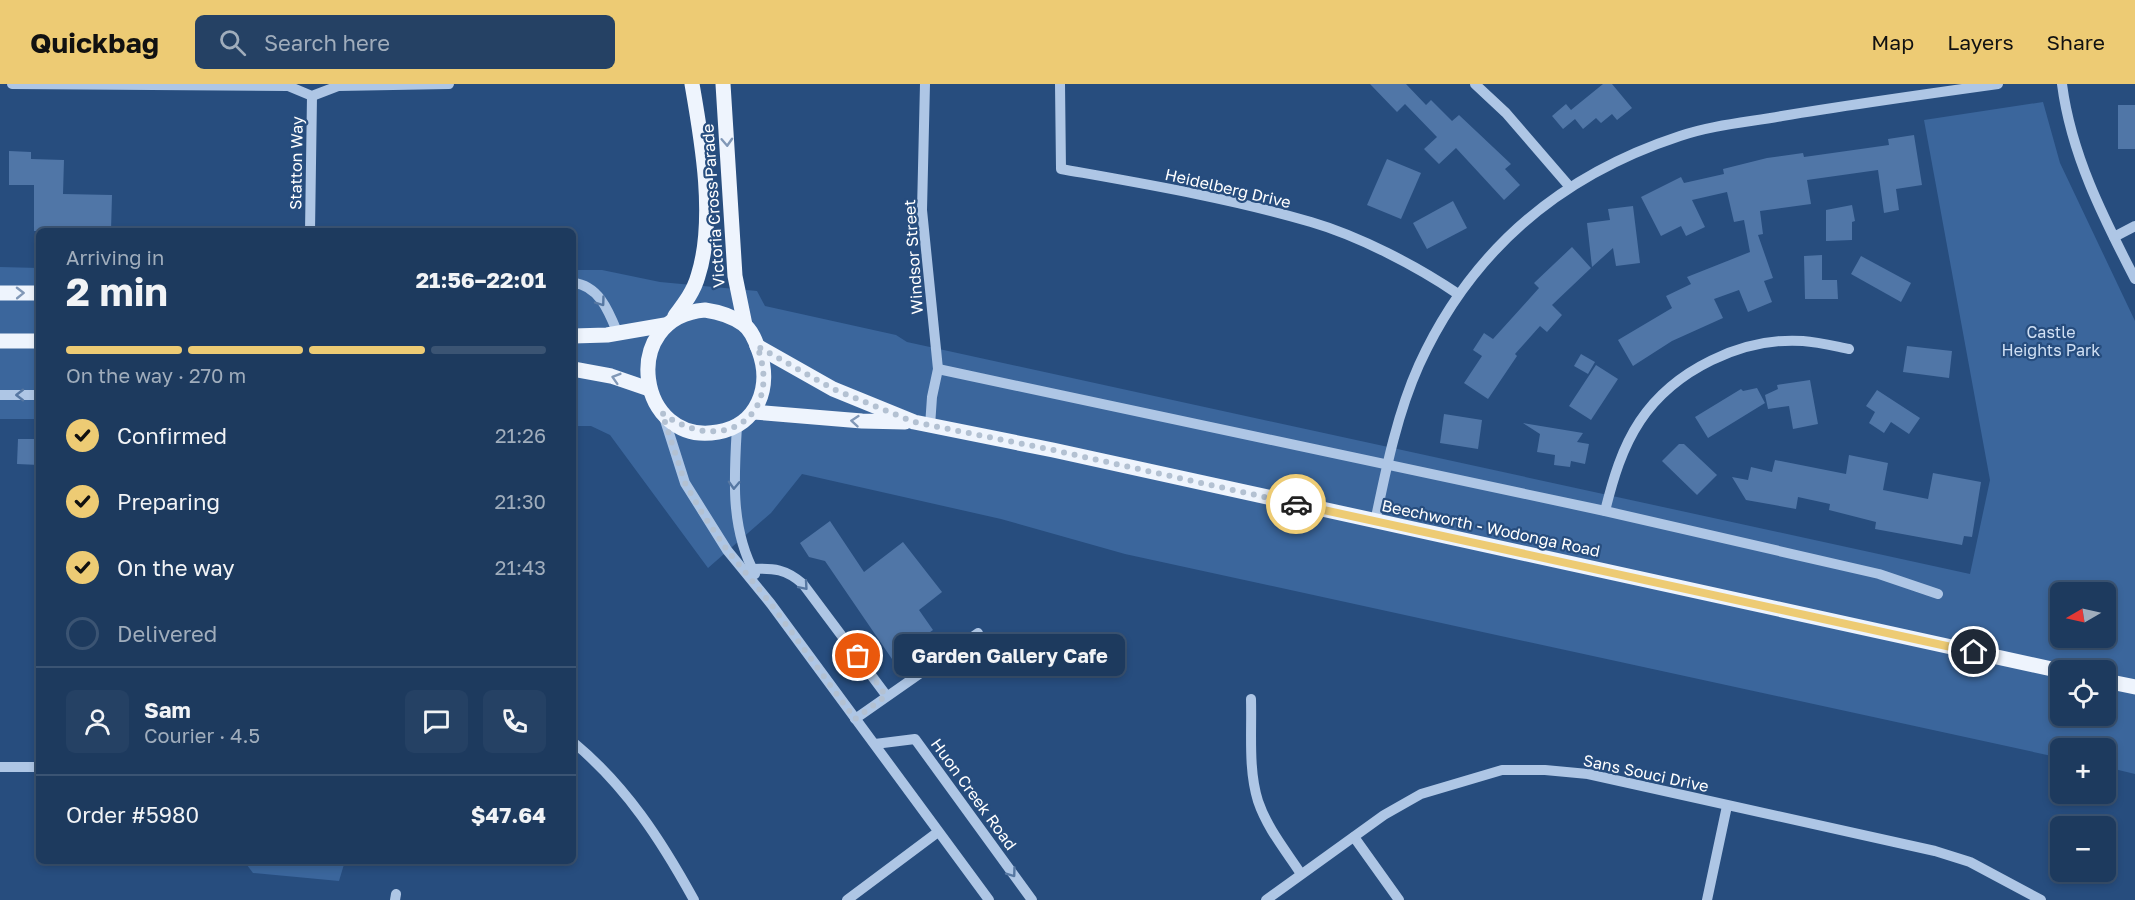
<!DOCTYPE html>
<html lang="en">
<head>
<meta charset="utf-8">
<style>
	:root { --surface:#1d3a5e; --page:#254164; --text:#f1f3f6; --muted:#a0adbc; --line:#3b5473; --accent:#edcb74 }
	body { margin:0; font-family:"Golos Text",sans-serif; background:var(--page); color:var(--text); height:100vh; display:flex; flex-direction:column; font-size:22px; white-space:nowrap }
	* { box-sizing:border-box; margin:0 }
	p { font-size:20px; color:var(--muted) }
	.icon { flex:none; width:33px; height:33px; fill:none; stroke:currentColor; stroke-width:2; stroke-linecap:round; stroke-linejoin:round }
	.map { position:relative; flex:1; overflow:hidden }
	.panel { position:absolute; left:36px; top:144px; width:540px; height:636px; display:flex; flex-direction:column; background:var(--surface); border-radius:9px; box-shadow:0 3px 9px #0003,0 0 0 2px var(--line) }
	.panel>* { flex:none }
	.needle { width:39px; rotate:261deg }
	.tools { position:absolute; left:2050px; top:498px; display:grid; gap:12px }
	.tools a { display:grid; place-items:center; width:66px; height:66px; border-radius:9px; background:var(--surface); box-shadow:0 3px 9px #0003,0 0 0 2px var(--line); font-size:30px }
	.pin { position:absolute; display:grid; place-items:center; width:51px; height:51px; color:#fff; margin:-26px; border:3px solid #fff; border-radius:50%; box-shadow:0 2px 6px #0007 }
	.courier { position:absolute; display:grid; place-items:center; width:60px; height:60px; margin:-30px; border:4px solid #edcb74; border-radius:50%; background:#fff; color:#222; box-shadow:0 2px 8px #0007 }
	.bubble { position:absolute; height:42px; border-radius:9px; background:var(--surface); box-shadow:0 3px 9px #0003,0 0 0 2px var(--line); font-size:20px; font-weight:700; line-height:42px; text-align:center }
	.overview em { font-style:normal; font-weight:700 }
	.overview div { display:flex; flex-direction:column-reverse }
	.overview { display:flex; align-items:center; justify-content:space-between; height:102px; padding:0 30px }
	h1 { font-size:39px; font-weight:700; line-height:45px }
	.bar { display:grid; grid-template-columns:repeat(4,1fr); gap:9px 6px; align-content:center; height:72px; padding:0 30px }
	.bar i { height:8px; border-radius:4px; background:var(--line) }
	.bar .active { background:var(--accent) }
	.bar p { grid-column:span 4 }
	.line { display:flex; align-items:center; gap:15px; padding:0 30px; border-top:2px solid var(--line) }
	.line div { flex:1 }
	.round { display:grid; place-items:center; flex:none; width:63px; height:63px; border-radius:9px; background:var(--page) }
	ol { padding:0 30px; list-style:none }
	li { display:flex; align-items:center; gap:18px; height:66px }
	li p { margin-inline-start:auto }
	li .icon { padding:6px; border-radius:50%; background:var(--accent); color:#111; stroke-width:4 }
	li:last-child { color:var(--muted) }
	li i { width:33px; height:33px; border:3px solid var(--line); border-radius:50% }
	header { display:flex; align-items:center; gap:36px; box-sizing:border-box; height:84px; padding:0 30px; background:var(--accent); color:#111 }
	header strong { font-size:28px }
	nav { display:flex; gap:33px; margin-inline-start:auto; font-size:21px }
	.search { width:420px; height:54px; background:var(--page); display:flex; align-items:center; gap:15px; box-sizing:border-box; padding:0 21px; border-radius:9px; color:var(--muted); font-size:22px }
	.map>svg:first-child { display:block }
	.green { fill:#3b669c; fill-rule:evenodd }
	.building { fill:#5076a7 }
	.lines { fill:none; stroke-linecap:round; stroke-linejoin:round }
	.minor { stroke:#aec6e5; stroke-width:10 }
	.major { stroke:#eef4fd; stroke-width:15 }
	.oneway { stroke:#8198b7 }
	.oneway2 { stroke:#5677a2 }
	.done { stroke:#b3c1d2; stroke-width:6; stroke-dasharray:0 10.8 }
	.route { stroke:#edcb74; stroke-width:8 }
	.labels { text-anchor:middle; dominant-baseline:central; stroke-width:4.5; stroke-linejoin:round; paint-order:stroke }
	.street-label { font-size:16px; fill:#fff; stroke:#274d7e }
	.park-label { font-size:16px; fill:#d0e0f4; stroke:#274d7e }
</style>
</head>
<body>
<header>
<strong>Quickbag</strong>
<div class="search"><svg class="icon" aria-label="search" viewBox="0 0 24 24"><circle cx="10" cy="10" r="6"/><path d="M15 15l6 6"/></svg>Search here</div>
<nav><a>Map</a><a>Layers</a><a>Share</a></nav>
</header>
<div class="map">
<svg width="2135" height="816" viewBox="0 0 2135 816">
	<rect width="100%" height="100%" fill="#274d7e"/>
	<!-- green -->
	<g class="green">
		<path d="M2043 18 2060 79 2135 237V690L2106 683V664H2061V674L1125 470 1001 435 802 390 771 429 708 484 610 351 591 342H573V186H602L660 198 757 207 765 222 896 251 907 258 1970 490 1990 396 1924 36ZM2061 508H2106V554H2061ZM2061 586H2106V632H2061Z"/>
		<path d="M0 183 39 184V335H0Z"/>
		<path d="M244 777H345L339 797 253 789Z"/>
	</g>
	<!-- building -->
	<g class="building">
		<path d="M1370 0H1406L1426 21 1431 16 1452 37 1459 31 1511 80 1505 85 1520 101 1504 116 1456 64 1439 80 1424 65 1437 53 1405 20 1397 28Z"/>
		<path d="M1603 0H1612L1632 24 1617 36 1612 30 1601 39 1596 34 1583 45 1575 35 1563 45 1552 32 1566 20 1571 26Z"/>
		<rect x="2118" y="21" width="17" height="44"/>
		<path d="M1914 51 1922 101 1896 105 1899 126 1884 129 1878 86 1807 96 1811 120 1760 127 1763 150 1758 151 1773 194 1764 197 1772 218 1748 228 1739 206 1714 215 1723 234 1672 257 1633 282 1618 256 1672 224 1666 212 1691 200 1687 193 1750 168 1744 136 1734 138 1727 108 1692 116 1705 143 1686 152 1681 142 1661 152 1641 113 1681 93 1684 99 1724 90 1723 85 1767 74 1803 69 1804 73 1889 61 1888 55Z"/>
		<path d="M9 67 31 68V75L64 76 63 110 112 111 111 147H34V101H9Z"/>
		<path d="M1387 75 1421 89 1401 135 1367 121Z"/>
		<path d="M1453 117 1467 144 1427 165 1413 139Z"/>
		<path d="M1852 121 1855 137 1852 138V156L1826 157V126Z"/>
		<path d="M1633 122 1640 179 1616 182 1613 164 1592 183 1587 139 1610 136 1608 125Z"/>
		<path d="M1572 163 1591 184 1552 221 1562 231 1547 248 1540 242 1515 270 1517 272 1488 315 1464 299 1482 272 1473 266 1484 249 1493 255 1539 204 1534 199Z"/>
		<path d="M1822 171V196H1837L1838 215H1805L1804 172Z"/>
		<path d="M1861 172 1911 199 1901 218 1851 190Z"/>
		<path d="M1907 262 1952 267 1949 294 1903 288Z"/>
		<path d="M1581 270 1595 278 1588 290 1574 282Z"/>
		<path d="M1596 281 1618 295 1591 336 1569 322Z"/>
		<path d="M1810 296 1818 340 1793 345 1789 322 1768 325 1765 311 1778 305 1777 301Z"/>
		<path d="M1757 304 1765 319 1708 354 1695 333 1741 305 1743 307Z"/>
		<path d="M1877 306 1920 334 1909 350 1891 338 1884 349 1869 339 1875 328 1866 322Z"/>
		<path d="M1444 330 1482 336 1478 365 1440 359Z"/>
		<path d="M1523 339 1583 349 1577 358 1589 360 1585 380 1571 377 1570 383 1554 381 1555 371 1537 368 1540 350Z"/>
		<path d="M18 355H39V381L17 380Z"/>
		<path d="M1679 360H1684L1717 391 1697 411 1662 377Z"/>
		<path d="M1849 371 1888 379 1883 406 1928 415 1933 389 1981 398 1972 453 1964 452 1962 461 1875 445 1876 438 1829 426 1830 420 1798 413 1796 425 1746 416 1732 393 1748 396 1751 383 1772 388 1775 376 1846 390Z"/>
		<path d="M830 437 864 488 903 458 942 508 919 526 933 546 892 575 825 477 809 473 800 459Z"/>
	</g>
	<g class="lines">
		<!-- minor -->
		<g class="minor">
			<path d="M12 0 288 2 312 12 338 2 449 0"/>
			<path d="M925 0 922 126 938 285 932 313 930 342"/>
			<path d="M1060 0 1061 85C1145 100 1229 114 1311 138 1359 152 1417 182 1458 210"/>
			<path d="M1475 0 1506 29 1569 102"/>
			<path d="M2062 0C2071 70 2103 133 2135 195"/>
			<path d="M310 147 312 12"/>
			<path d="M2114 153 2135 142"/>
			<path d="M573 199C599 201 609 228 618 250"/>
			<path d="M938 285 1605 427 1879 490 1938 510"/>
			<path d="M0 311H39"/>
			<path d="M663 330 685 399 727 466 771 520 989 816"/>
			<path d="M737 342C734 393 730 444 755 490"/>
			<path d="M1605 427C1613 395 1622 364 1640 337 1674 286 1742 253 1803 257 1818 258 1834 262 1849 265"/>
			<path d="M1375 438C1386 385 1397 330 1419 281 1472 165 1561 91 1680 52 1712 41 1749 38 1782 32 1854 20 1926 10 1998 0"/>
			<path d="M752 485C774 484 786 485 803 500L886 611"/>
			<path d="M1251 615C1252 648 1248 685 1258 717 1267 744 1286 767 1301 790"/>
			<path d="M855 635 978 549"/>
			<path d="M573 658C626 702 661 756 694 816"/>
			<path d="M875 660 915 655 1032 816"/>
			<path d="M0 683H39"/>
			<path d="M1354 753 1399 816"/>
			<path d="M395 816 396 810"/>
			<path d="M847 816 938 748"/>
			<path d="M1266 816 1384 731 1421 710 1502 686H1545L1588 690 1935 767 1970 778 2041 816"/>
			<path d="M1707 816 1727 722"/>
		</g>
		<!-- major -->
		<g class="major">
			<path d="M723 0 735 192 745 241"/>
			<path d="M0 209H39"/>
			<path d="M705 226C719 228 732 232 743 240 752 246 756 258 759 267 772 302 758 341 718 348 637 363 618 233 705 226Z"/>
			<path d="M675 232C684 220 694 207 698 192 716 136 702 57 692 0"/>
			<path d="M573 252 607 251 665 241"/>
			<path d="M0 257H39"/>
			<path d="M757 262 833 305 914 338 1053 366 2061 587"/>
			<path d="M573 285 611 292 649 305"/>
			<path d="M754 328 862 337 905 338"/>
			<path d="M2106 597 2135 603"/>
		</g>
	</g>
	<!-- one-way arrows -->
	<defs><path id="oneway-chevron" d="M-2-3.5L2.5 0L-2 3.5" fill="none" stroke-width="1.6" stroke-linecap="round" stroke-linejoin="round" transform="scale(1.5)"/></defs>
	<g class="oneway">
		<use href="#oneway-chevron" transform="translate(727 58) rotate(87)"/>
		<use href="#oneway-chevron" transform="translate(20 209) rotate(-1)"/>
		<use href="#oneway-chevron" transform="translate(616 294) rotate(-163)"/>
		<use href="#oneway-chevron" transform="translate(855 337) rotate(-175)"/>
	</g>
	<g class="oneway2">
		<use href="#oneway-chevron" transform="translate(601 218) rotate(54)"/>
		<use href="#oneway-chevron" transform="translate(20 311) rotate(-180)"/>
		<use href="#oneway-chevron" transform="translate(734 401) rotate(92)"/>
		<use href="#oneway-chevron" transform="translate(804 502) rotate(49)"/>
		<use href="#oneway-chevron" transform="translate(1012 789) rotate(54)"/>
	</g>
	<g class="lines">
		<!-- done -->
		<path class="done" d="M858 572 886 612 855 635 771 520 727 466 702 429 685 399 662 329C722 373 784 333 757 262L833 305 914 338 1053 366 1296 420"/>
		<!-- route -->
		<path class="route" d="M1296 420 1974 568"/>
	</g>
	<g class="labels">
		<!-- street labels -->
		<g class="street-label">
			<text transform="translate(296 79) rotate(-89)">Statton Way</text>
			<text transform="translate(1228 104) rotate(13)">Heidelberg Drive</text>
			<text transform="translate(713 122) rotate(-94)">Victoria Cross Parade</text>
			<text transform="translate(913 173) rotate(-94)">Windsor Street</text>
			<text transform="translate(1491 444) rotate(12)">Beechworth - Wodonga Road</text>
			<text transform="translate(1646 689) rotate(12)">Sans Souci Drive</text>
			<text transform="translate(974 710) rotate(54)">Huon Creek Road</text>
		</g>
		<!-- park labels -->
		<g class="park-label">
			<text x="2051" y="248">Castle<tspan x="2051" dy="18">Heights Park</tspan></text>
		</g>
	</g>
</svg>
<div class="tools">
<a><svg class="needle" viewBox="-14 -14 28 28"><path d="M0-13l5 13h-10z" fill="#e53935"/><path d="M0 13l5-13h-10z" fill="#a0adbc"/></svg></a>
<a><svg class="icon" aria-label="locate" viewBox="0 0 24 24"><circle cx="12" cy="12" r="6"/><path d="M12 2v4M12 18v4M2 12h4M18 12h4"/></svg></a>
<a>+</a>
<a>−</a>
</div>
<div class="pin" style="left:858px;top:572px;background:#ea580c"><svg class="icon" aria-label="bag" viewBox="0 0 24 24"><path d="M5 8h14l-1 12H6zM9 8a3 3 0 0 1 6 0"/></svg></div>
<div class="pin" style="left:1974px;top:568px;background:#1f2937"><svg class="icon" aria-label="home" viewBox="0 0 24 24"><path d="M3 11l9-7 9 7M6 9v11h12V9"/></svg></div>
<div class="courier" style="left:1296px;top:420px"><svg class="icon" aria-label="car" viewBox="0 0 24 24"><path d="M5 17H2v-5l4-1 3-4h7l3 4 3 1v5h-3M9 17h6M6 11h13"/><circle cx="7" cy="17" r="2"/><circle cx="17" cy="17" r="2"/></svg></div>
<div class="bubble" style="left:894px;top:550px;width:231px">Garden Gallery Cafe</div>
<section class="panel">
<div class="overview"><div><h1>2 min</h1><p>Arriving in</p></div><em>21:56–22:01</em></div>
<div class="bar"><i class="active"></i><i class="active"></i><i class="active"></i><i></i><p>On the way · 270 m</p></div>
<ol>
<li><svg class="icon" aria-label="check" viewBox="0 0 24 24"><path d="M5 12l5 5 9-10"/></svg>Confirmed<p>21:26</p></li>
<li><svg class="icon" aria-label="check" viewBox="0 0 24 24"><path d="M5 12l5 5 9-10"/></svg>Preparing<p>21:30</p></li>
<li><svg class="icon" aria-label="check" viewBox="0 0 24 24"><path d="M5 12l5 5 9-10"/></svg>On the way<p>21:43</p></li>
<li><i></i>Delivered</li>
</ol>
<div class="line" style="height:108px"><a class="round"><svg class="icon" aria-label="person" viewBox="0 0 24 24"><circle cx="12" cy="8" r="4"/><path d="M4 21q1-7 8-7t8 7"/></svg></a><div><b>Sam</b><p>Courier · 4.5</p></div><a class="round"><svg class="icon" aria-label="chat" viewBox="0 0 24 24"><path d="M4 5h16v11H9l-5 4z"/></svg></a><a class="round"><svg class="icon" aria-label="phone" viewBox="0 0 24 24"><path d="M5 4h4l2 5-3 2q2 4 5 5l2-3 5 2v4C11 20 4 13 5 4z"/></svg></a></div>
<div class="line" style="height:78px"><div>Order #5980</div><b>$47.64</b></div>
</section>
</div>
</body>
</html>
